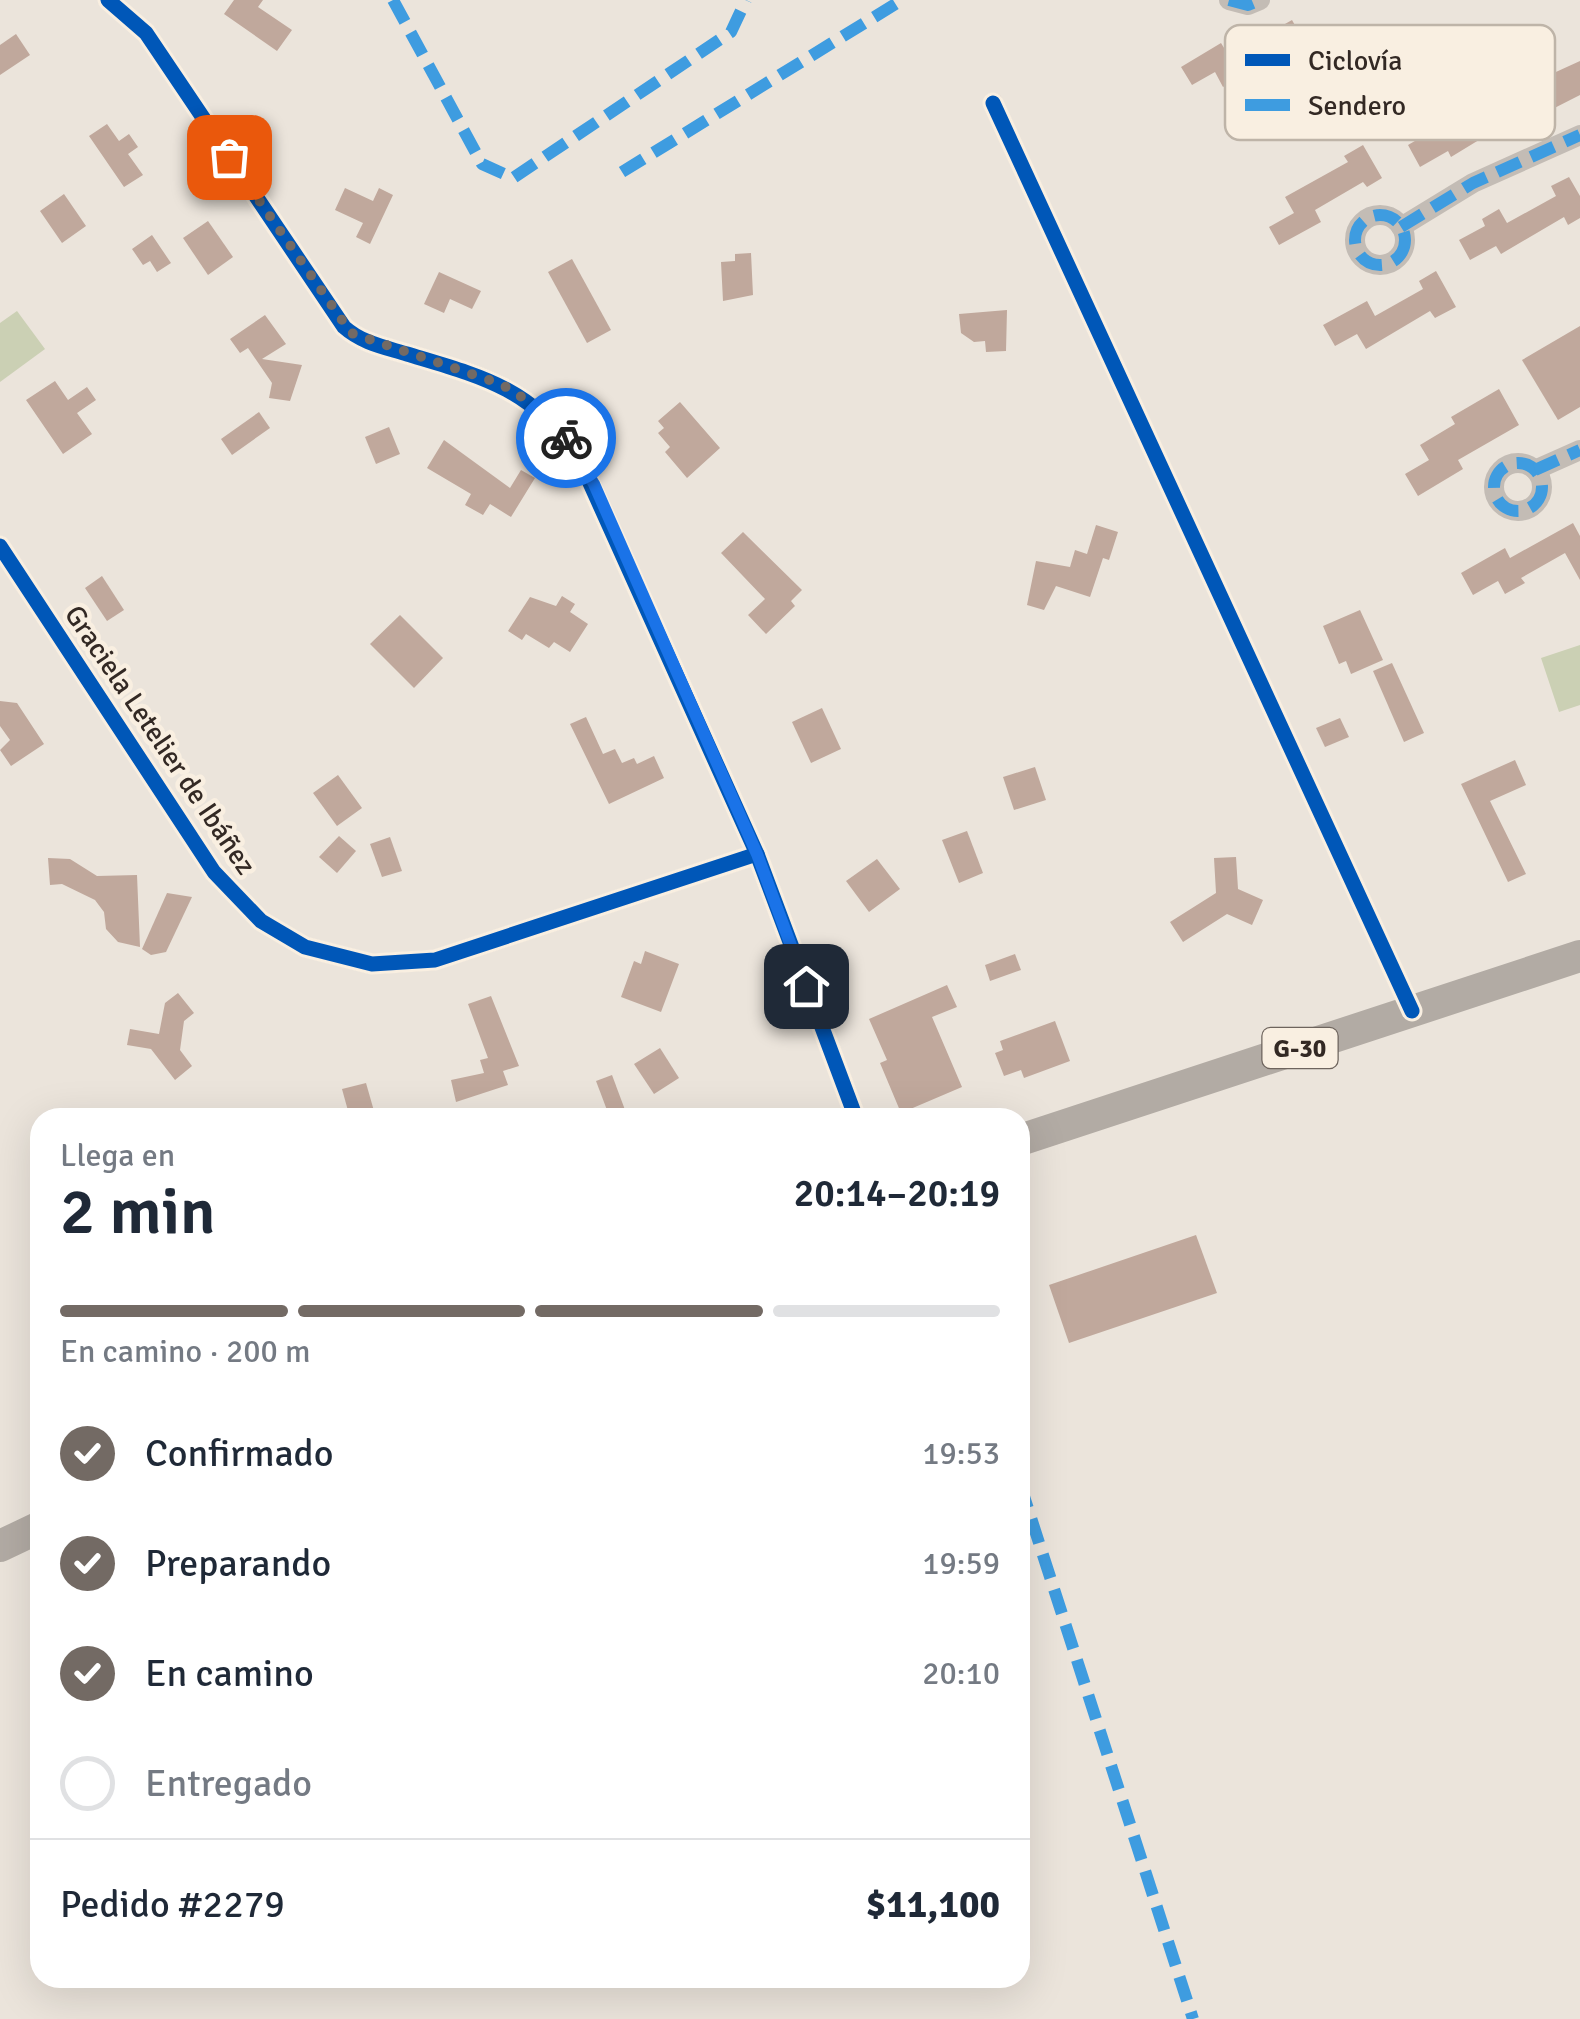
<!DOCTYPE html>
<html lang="es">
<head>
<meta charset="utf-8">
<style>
	:root { --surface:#fff; --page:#f6f6f7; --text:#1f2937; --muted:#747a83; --line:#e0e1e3; --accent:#736a64 }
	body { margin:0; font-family:Signika,sans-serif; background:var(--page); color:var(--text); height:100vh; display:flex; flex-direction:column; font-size:38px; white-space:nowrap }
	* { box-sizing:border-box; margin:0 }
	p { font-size:32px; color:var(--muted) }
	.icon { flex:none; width:55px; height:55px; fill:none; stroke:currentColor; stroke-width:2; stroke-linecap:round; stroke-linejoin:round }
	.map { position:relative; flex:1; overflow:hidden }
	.details { position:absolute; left:30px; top:1108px; width:1000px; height:880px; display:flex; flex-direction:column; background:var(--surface); border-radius:30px; box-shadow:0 10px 40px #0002 }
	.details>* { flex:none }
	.pin { position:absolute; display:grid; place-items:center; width:85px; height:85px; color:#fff; margin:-42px; border-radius:20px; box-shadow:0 5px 15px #0006 }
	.courier { position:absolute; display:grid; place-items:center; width:100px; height:100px; margin:-50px; border:8px solid #1a73e8; border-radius:50%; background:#fff; color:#222; box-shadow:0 2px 12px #0007 }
	.headline em { font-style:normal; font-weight:600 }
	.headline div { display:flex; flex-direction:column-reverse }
	.headline { display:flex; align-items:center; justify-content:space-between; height:170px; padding:0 30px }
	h1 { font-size:65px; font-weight:600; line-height:75px }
	.bar { display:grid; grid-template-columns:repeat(4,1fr); gap:15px 10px; align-content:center; height:120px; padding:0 30px }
	.bar i { height:12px; border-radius:8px; background:var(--line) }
	.bar .active { background:var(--accent) }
	.bar p { grid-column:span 4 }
	.line { display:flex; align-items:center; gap:25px; padding:0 30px; border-top:2px solid var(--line) }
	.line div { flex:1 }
	ol { padding:0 30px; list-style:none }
	li { display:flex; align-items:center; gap:30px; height:110px }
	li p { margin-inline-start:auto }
	li .icon { padding:10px; border-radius:50%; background:var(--accent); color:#fff; stroke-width:4 }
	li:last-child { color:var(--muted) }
	li i { width:55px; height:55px; border:5px solid var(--line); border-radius:50% }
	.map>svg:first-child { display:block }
	.green { fill:#cbd0b4 }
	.building { fill:#c0a89c }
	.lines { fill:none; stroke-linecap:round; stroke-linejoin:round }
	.street { stroke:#c3bcb5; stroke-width:20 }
	.primary { stroke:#b2aba4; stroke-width:32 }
	.quiet { stroke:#3e9ce0; stroke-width:12; stroke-dasharray:25 12; stroke-linecap:butt }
	.cycleway-casing { stroke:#f9efe1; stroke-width:21 }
	.cycleway { stroke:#0057b8; stroke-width:15 }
	.done { stroke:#736a64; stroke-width:10; stroke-dasharray:0 18 }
	.route { stroke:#1a73e8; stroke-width:12 }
	.labels { text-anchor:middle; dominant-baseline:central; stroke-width:9; stroke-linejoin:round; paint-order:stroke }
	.shield { fill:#f9efe1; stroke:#6e645d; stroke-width:2.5 }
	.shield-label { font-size:25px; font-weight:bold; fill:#332924 }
	.street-label { font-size:28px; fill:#332924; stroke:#f9efe1 }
	.key { fill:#f9efe1; stroke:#beb4a8; stroke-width:2.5 }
	.key-label { font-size:28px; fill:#332924 }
</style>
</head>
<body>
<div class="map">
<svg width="1580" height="2019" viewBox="0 0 1580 2019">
	<rect width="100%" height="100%" fill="#ebe4db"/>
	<!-- green -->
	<g class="green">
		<path d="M17 311 45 349 0 382V323Z"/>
		<path d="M1580 645V705L1559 712 1541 658Z"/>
	</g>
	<!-- building -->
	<g class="building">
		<path d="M234 0H263L258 7 292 30 277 51 224 14Z"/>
		<path d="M1292 20 1311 54 1293 64 1285 50 1223 87 1215 72 1192 85 1181 67 1221 43 1229 56Z"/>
		<path d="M16 34 30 55 0 75V45Z"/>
		<path d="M1580 61V95L1519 126 1515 118 1451 157 1448 151 1420 167 1408 145 1432 131 1429 125 1518 78 1523 87Z"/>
		<path d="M107 124 119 141 129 134 138 147 128 154 143 175 124 187 89 136Z"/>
		<path d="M1363 145 1382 178 1367 187 1363 182 1315 210 1321 222 1279 245 1269 227 1294 213 1285 197 1348 162 1344 156Z"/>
		<path d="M1569 177 1580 196V218L1568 225 1564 217 1501 254 1496 246 1470 260 1459 240 1485 226 1482 219 1499 209 1507 223 1556 196 1551 186Z"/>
		<path d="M345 188 373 201 379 188 393 195 370 244 356 237 363 223 335 210Z"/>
		<path d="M64 194 86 226 62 243 40 211Z"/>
		<path d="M208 221 233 257 208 275 183 238Z"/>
		<path d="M152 235 171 263 157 272 150 261 143 265 132 249Z"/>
		<path d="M751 253 753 295 723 301 721 262 735 261V254Z"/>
		<path d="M572 259 611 330 587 343 548 272Z"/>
		<path d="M1436 271 1456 307 1435 318 1430 311 1366 349 1357 334 1335 346 1323 325 1367 301 1375 316 1423 289 1419 281Z"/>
		<path d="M439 272 481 291 472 309 450 299 444 313 424 304Z"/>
		<path d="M1007 310 1006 351 986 352 985 341 974 342 961 333 959 314Z"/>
		<path d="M265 315 286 344 262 359 302 365 290 401 269 398 272 383 248 348 240 353 230 339Z"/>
		<path d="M1580 326V407L1558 420 1522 360Z"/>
		<path d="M55 381 68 400 87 387 96 400 77 413 92 434 63 454 26 400Z"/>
		<path d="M1499 389 1519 425 1458 460 1463 469 1418 496 1405 474 1429 460 1420 445 1455 424 1451 417Z"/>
		<path d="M680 402 720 448 687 478 665 452 670 447 658 433 664 428 658 421Z"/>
		<path d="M259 412 270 428 232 455 221 439Z"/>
		<path d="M389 427 400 454 376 464 365 437Z"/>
		<path d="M444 440 510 488 521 470 535 478 511 517 490 504 483 515 465 505 471 494 427 468Z"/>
		<path d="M1573 523 1580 536V580L1565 553 1521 578 1525 583 1505 594 1498 581 1473 595 1461 573 1505 548 1510 558Z"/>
		<path d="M1096 525 1118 532 1109 560 1103 558 1090 597 1056 586 1044 610 1027 605 1036 561 1070 567 1075 550 1087 554Z"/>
		<path d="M743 532 802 590 791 601 795 606 766 634 748 615 765 599 721 553Z"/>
		<path d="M102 576 124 610 107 621 85 588Z"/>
		<path d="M562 596 575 604 570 612 588 624 570 652 554 642 549 648 526 634 522 640 508 631 530 597 556 606Z"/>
		<path d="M1360 610 1383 660 1351 674 1346 661 1339 664 1323 626Z"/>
		<path d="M400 615 443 658 414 688 370 644Z"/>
		<path d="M1392 663 1424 733 1404 742 1373 671Z"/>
		<path d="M0 701 17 703 44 744 11 766 0 750 10 740 0 726Z"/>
		<path d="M822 708 841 749 811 763 792 722Z"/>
		<path d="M586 717 603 754 615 749 622 763 634 758 637 764 654 756 664 778 609 804 570 724Z"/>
		<path d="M1340 718 1349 737 1325 747 1316 728Z"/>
		<path d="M1515 760 1526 785 1490 801 1526 874 1508 882 1461 784Z"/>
		<path d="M1035 767 1046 800 1014 810 1003 777Z"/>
		<path d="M338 775 362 808 337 826 313 793Z"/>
		<path d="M967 831 983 873 959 883 942 840Z"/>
		<path d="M339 836 356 851 337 873 319 857Z"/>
		<path d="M390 837 402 871 382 877 370 844Z"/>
		<path d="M1236 857 1238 889 1263 900 1252 925 1227 914 1183 942 1170 922 1216 893 1214 858Z"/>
		<path d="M48 858 70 859 97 876 137 875 140 947 118 942 106 929 104 912 95 900 62 884 50 885Z"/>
		<path d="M877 859 900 889 869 912 846 881Z"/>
		<path d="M167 893 192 897 166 952 151 955 142 949Z"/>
		<path d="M645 951 679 964 661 1012 621 997 634 961 641 964Z"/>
		<path d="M1015 954 1021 970 990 981 985 965Z"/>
		<path d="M947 985 957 1007 932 1017 962 1087 901 1113 880 1063 887 1060 869 1019Z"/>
		<path d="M178 993 194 1013 184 1021 180 1050 192 1066 175 1080 151 1049 127 1045 130 1029 159 1034 165 1003Z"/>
		<path d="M491 996 519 1066 503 1071 508 1085 456 1102 451 1080 484 1073 480 1060 488 1058 468 1004Z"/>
		<path d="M1055 1021 1070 1061 1024 1078 1021 1070 1004 1076 995 1053 1003 1050 1000 1041Z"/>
		<path d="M660 1048 679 1078 654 1094 634 1064Z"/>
		<path d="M612 1075 628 1118H610L596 1081Z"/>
		<path d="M366 1083 376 1118H350L342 1089Z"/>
		<path d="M1196 1235 1217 1293 1069 1343 1049 1285Z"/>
	</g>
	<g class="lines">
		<!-- street -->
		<g class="street">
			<path d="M108 0 146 33 344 327C362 343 384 347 407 354 480 376 529 387 576 452L757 854 856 1118"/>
			<path d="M1229 0 1248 5 1260 0"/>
			<path d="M993 103 1412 1011"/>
			<circle cx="1380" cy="240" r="25"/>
			<path d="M1401 227 1473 183 1580 135"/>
			<circle cx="1518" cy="487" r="24"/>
			<path d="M1535 470 1580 450"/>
			<path d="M0 546 214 872 261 921 305 947 372 964 435 960 757 854"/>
		</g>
		<!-- primary -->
		<g class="primary">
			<path d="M1020 1140 1580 956"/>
			<path d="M0 1546 40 1527"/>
		</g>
		<!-- quiet -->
		<g class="quiet">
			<path d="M393 0 482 164 513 178 731 32 746 0"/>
			<path d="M1229 0 1248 5 1260 0"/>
			<path d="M622 172 902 0"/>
			<circle cx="1380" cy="240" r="25"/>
			<path d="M1401 227 1473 183 1580 135"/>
			<circle cx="1518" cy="487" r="24"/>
			<path d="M1535 470 1580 450"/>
			<path d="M1020 1484 1193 2019"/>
		</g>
		<!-- cycleway casing -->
		<g class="cycleway-casing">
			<g id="cycleway">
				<path d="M108 0 146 33 344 327C362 343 384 347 407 354 480 376 529 387 576 452L757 854 856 1118"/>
				<path d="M993 103 1412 1011"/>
				<path d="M0 546 214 872 261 921 305 947 372 964 435 960 757 854"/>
			</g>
		</g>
		<!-- cycleway -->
		<use href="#cycleway" class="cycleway"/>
	</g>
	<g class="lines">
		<!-- done -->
		<path class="done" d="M229 157 351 333 501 384 533 404 566 438"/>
		<!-- route -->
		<path class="route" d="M566 438 594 484 757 854 806 986"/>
	</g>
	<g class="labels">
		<!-- shield labels -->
		<rect class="shield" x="1262.5" y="1028" width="75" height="40" rx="8"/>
		<g class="shield-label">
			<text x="1300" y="1048">G-30</text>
		</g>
		<!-- street labels -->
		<g class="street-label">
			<text transform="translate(160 740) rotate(56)">Graciela Letelier de Ibáñez</text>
		</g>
	</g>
	<!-- legend -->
	<rect x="1225" y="25" width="330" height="115" rx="15" class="key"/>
	<rect x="1245" y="54" width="45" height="12" fill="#0057b8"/>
	<rect x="1245" y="99" width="45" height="12" fill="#3e9ce0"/>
	<g class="key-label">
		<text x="1308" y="70">Ciclovía</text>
		<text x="1308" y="115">Sendero</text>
	</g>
</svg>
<div class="pin" style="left:229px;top:157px;background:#ea580c"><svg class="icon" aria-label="bag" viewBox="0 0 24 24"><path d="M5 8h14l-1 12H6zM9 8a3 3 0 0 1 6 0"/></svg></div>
<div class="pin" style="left:806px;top:986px;background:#1f2937"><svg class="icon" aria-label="home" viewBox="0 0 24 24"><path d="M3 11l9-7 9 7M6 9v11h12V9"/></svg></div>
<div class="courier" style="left:566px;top:438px"><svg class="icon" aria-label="bike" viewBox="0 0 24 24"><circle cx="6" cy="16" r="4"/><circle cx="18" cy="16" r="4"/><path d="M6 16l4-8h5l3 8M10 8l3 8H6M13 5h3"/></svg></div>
<section class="details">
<div class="headline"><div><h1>2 min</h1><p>Llega en</p></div><em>20:14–20:19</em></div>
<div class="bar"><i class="active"></i><i class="active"></i><i class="active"></i><i></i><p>En camino · 200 m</p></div>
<ol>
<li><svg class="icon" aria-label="check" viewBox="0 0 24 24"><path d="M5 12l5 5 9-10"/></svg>Confirmado<p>19:53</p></li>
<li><svg class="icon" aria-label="check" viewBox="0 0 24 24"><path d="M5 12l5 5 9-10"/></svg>Preparando<p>19:59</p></li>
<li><svg class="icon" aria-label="check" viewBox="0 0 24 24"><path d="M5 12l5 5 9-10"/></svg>En camino<p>20:10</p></li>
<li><i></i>Entregado</li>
</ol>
<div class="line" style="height:130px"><div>Pedido #2279</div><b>$11,100</b></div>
</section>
</div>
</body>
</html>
